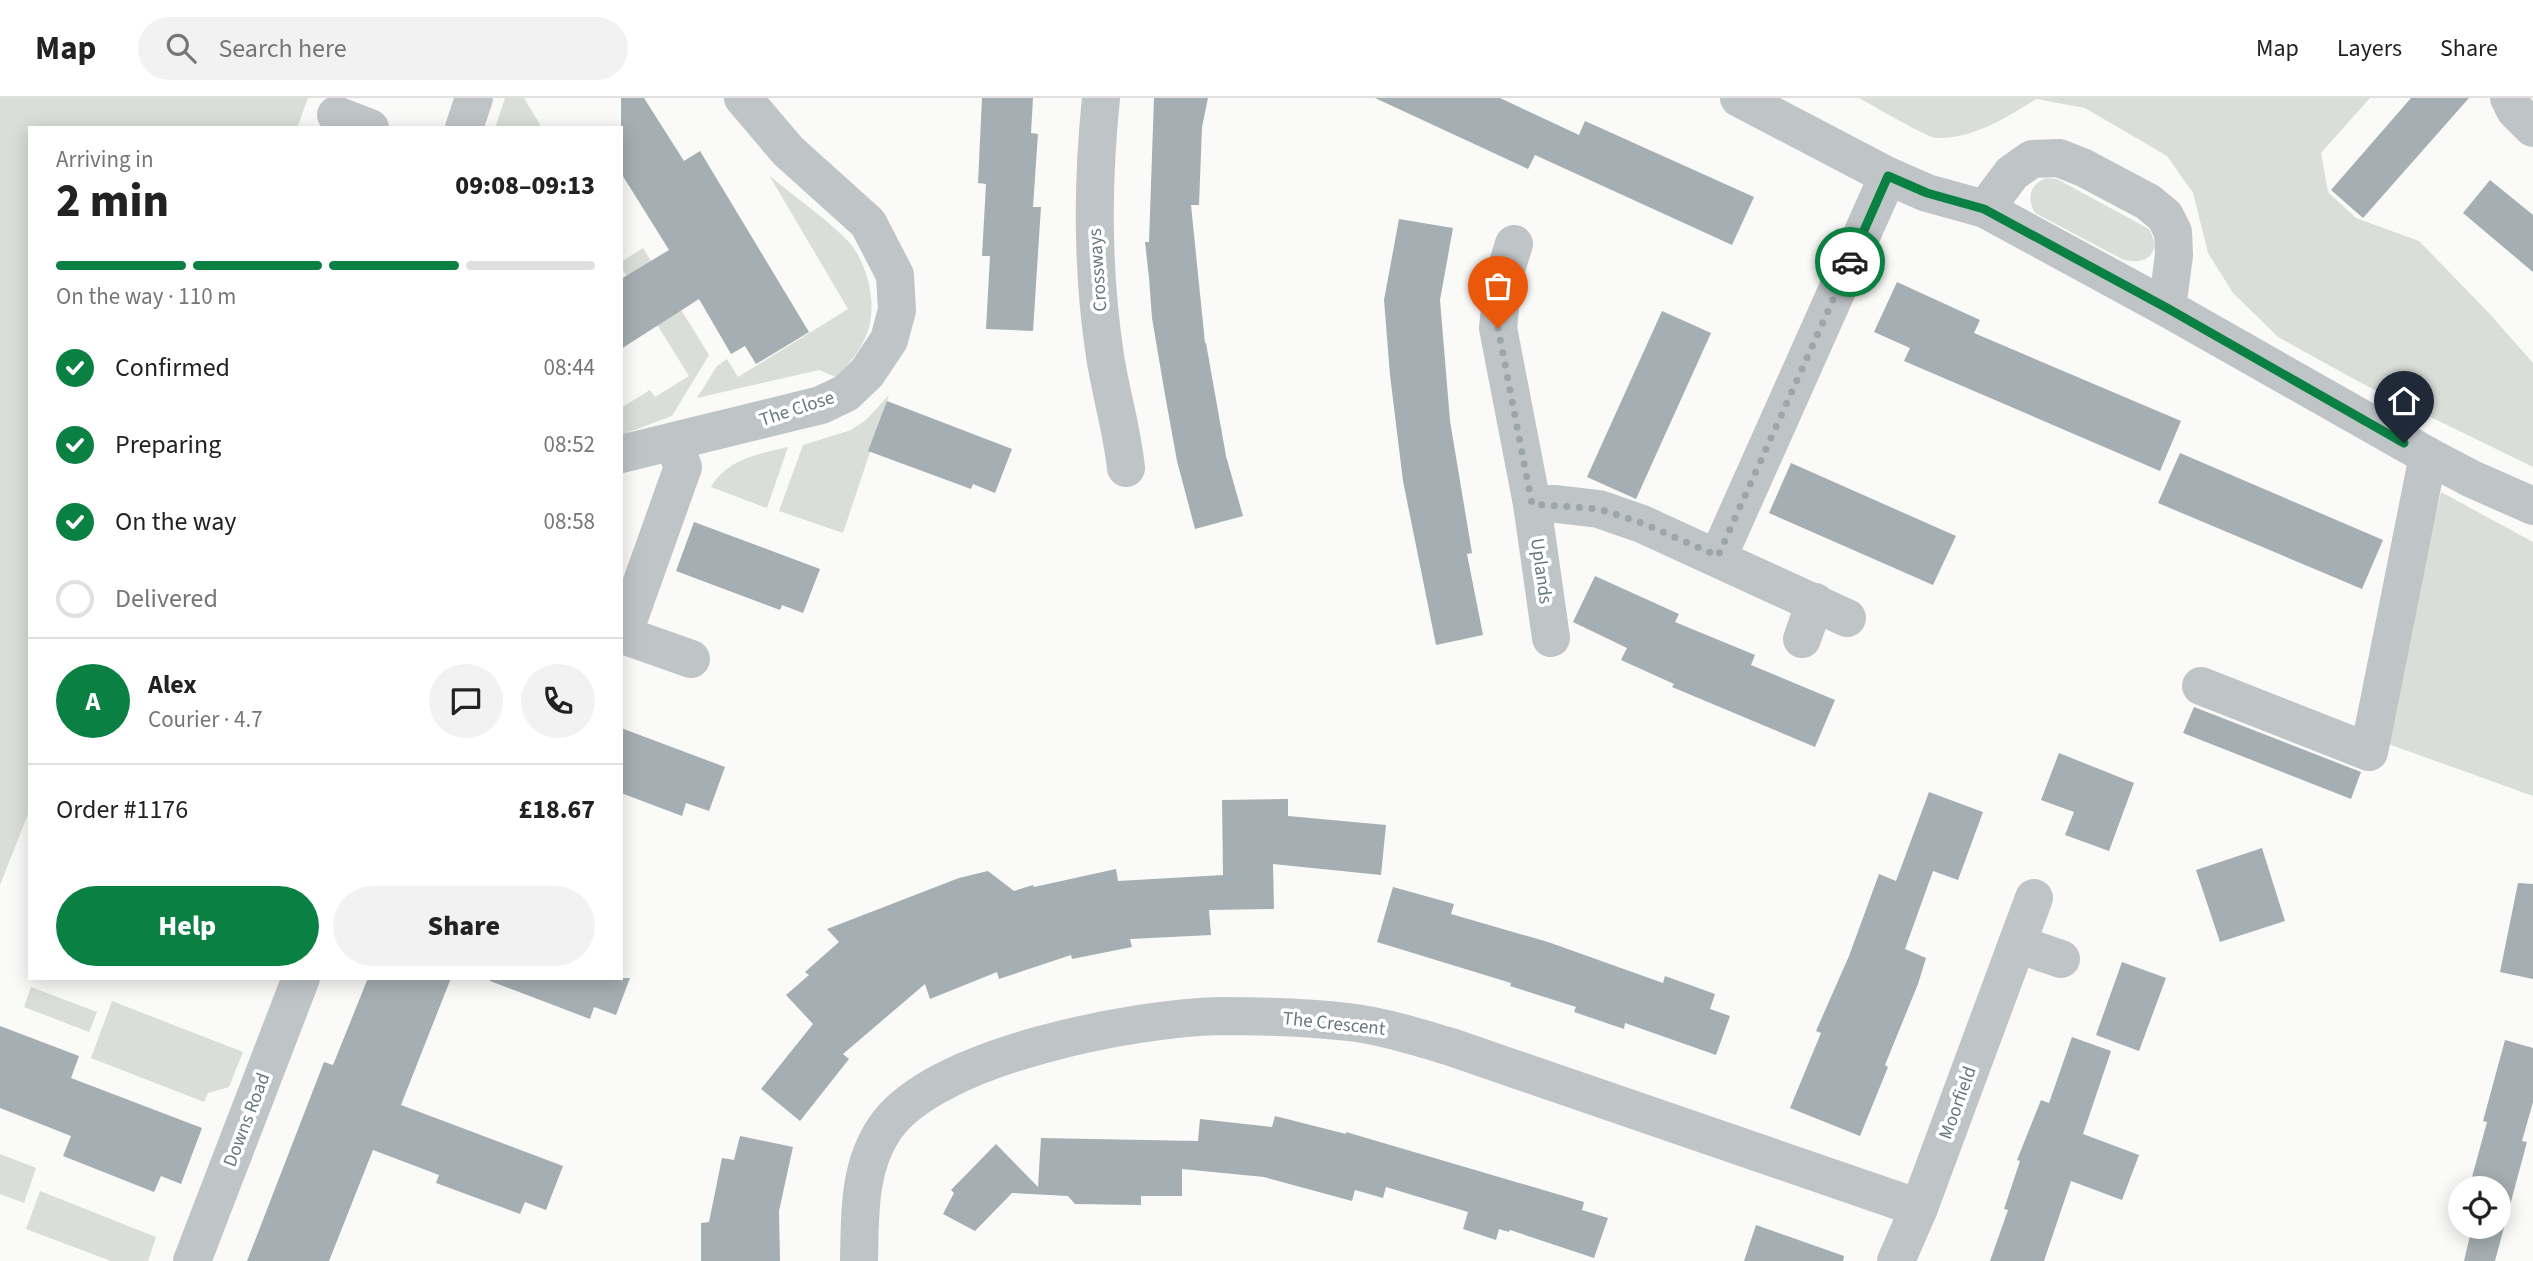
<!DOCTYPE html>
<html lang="en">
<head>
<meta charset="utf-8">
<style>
	:root { --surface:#fff; --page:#f2f2f2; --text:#222; --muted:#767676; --line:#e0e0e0; --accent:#0b8043 }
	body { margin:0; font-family:"Source Sans 3",sans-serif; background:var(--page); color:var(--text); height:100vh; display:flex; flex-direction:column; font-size:26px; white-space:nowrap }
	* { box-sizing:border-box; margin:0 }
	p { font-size:23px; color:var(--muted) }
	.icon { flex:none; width:38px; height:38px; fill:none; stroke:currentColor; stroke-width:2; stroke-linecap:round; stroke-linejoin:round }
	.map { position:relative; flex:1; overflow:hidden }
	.details { position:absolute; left:28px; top:28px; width:595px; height:854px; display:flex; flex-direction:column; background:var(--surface); border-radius:0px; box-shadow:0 4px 18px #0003 }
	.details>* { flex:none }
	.tools { position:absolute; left:2448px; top:1078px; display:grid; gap:14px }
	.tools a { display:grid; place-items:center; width:63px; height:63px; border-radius:50%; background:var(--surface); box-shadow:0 4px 18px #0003; font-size:35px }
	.pin { position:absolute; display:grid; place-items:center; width:60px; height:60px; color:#fff; margin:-72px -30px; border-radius:50% 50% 50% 0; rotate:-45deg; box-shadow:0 0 7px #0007 }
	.pin .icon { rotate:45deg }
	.courier { position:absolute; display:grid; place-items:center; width:70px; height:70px; margin:-35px; border:5px solid #0b8043; border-radius:50%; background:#fff; color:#222; box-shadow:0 2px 9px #0007 }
	.headline em { font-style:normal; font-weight:800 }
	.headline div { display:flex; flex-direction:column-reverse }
	.headline { display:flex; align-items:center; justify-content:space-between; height:119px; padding:0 28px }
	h1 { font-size:46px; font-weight:800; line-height:52px }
	.bar { display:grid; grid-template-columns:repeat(4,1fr); gap:10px 7px; align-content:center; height:84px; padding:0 28px }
	.bar i { height:9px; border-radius:5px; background:var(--line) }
	.bar .active { background:var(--accent) }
	.bar p { grid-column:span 4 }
	.line { display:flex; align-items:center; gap:18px; padding:0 28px; border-top:2px solid var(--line) }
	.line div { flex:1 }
	.round { display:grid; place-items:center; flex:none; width:74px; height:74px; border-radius:37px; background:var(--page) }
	ol { padding:0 28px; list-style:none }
	li { display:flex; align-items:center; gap:21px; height:77px }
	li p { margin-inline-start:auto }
	li .icon { padding:7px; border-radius:50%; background:var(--accent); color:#fff; stroke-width:4 }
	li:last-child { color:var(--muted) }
	li i { width:38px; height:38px; border:4px solid var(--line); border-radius:50% }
	.button { display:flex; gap:14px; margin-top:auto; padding:14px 28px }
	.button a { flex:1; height:80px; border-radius:42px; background:var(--accent); color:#fff; font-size:28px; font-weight:800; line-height:80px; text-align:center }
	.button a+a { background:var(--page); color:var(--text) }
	header { display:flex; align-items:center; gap:42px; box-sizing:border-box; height:98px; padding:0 35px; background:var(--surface); border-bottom:2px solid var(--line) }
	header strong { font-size:33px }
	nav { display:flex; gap:38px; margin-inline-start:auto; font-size:24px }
	.search { width:490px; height:63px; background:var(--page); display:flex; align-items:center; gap:18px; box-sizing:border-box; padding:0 24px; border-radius:38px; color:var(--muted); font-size:26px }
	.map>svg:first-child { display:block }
	.green { fill:#daded8 }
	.building { fill:#a5aeb2 }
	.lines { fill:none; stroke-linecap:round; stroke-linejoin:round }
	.minor { stroke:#bfc4c7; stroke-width:38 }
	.done { stroke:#9aa6aa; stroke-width:7; stroke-dasharray:0 12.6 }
	.route { stroke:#0b8043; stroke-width:9 }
	.labels { text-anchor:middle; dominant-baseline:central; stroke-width:7; stroke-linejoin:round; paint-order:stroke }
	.street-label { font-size:19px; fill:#677880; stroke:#fff }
</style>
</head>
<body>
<header>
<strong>Map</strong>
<div class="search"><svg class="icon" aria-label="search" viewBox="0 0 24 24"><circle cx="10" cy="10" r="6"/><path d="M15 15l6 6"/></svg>Search here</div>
<nav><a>Map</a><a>Layers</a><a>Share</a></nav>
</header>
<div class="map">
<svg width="2533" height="1163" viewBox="0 0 2533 1163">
	<rect width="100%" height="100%" fill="#fafaf8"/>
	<!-- green -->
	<g class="green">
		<path d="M0 0H308L297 30H30V711L0 787Z"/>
		<path d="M505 0H524L542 30H495Z"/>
		<path d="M1859 0H2370L2321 55 2328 94 2356 120 2419 143 2488 214 2533 265V369L2365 287 2278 239 2233 195 2208 155 2193 95 2167 58 2085 10 2036 1C2006 20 1973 41 1936 40 1926 39 1872 7 1859 0Z"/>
		<path d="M769 77C793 98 826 120 848 143 869 166 879 212 865 240 858 256 848 267 836 279L819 272 697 300 717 268 727 261 738 279 848 211Z"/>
		<path d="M2046 80 2057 81 2149 131C2163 155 2146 169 2122 161L2035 115C2026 99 2030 87 2046 80Z"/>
		<path d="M643 150 709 257 672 318 621 337V310L650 292 655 299 689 278 621 169V164Z"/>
		<path d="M889 297 843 435 779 413 803 347 851 332 866 322Z"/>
		<path d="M788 349 767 410 711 389C727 361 759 356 788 349Z"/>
		<path d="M2441 394 2533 444V698L2380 643Z"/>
		<path d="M31 889 97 914 89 934 24 909Z"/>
		<path d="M112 903 243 954 229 989 208 995 204 1004 91 960Z"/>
		<path d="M0 1056 36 1070 24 1105 0 1096Z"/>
		<path d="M40 1093 156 1139 148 1163H111L26 1131Z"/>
	</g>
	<!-- building -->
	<g class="building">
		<path d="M621 0H644L684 63 700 53 809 234 756 266 745 248 731 256 699 201 621 251V181L669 152 621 75Z"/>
		<path d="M982 0H1033L1031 35 1038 36 1033 109H1041L1033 233 986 231 990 158H982L986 86 978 85Z"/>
		<path d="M1154 0H1208L1202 29 1199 107H1191L1205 245H1206L1226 358 1243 418 1195 431 1177 363 1164 291 1152 220 1149 180 1145 144H1149Z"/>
		<path d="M1375 0H1500L1579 37 1585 23 1754 99 1732 147 1535 57 1528 71Z"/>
		<path d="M2411 0H2469L2363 120 2331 92Z"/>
		<path d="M2490 82 2533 117V174L2463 115Z"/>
		<path d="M1399 121 1453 130 1440 202 1450 323 1472 455 1467 456 1483 537 1436 547 1403 383 1390 277 1384 202Z"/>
		<path d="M1897 184 1980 222 1974 235 2181 323 2160 373 1904 263 1910 250 1874 234Z"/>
		<path d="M1662 213 1711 235 1636 401 1587 379Z"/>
		<path d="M887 303 1012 351 995 395 973 386 971 391 868 353Z"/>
		<path d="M2180 355 2383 442 2362 491 2158 405Z"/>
		<path d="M1791 365 1956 438 1933 487 1769 415Z"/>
		<path d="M694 424 820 471 803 515 782 507 780 512 676 473Z"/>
		<path d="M1595 478 1679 516 1675 524 1755 557 1751 567 1835 602 1815 649 1672 589 1674 586 1621 562 1627 550 1573 524Z"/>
		<path d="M2194 609 2361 674 2351 701 2183 635Z"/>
		<path d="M621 630 725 669 709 713 686 705 682 718 621 695Z"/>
		<path d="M2059 655 2134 685 2109 753 2065 737 2074 714 2041 702Z"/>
		<path d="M1929 694 1983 714 1958 782 1933 773 1905 851 1926 860 1918 886 1885 967 1888 969 1860 1038 1790 1010 1821 935 1816 933 1849 858 1879 776 1896 783Z"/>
		<path d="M1288 701V718L1386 727 1381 777 1273 766 1274 811 1209 812 1211 837 1130 841 1132 849 1072 861 1071 857 999 881 997 874 930 901 925 886 843 956 849 961 800 1023 761 991 813 926 786 897 809 877 805 874 839 844 827 831 959 780 988 773 1014 793 1033 787 1034 789 1116 771 1118 783 1223 777 1222 702Z"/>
		<path d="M2262 750 2285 823 2220 844 2196 772Z"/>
		<path d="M2518 785 2533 786V881L2500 874Z"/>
		<path d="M1393 789 1454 806 1451 816 1548 844 1663 885 1665 878 1715 896 1710 911 1730 918 1716 957 1625 925 1624 931 1574 914 1576 909 1510 888 1511 885 1377 844Z"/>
		<path d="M2122 864 2166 880 2139 953 2096 937Z"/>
		<path d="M368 880H451L401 1007 563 1068 546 1112 525 1104 520 1116 436 1085 439 1077 373 1052 329 1163H247L324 964 333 967Z"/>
		<path d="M490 880H630L616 917 594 909 590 921 490 883Z"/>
		<path d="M0 928 79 958 71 980 202 1030 181 1086 161 1078 154 1094 63 1058 71 1038 0 1010Z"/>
		<path d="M2072 939 2111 953 2083 1036 2139 1057 2122 1102 2071 1083 2044 1163H1990L2008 1112 2004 1111 2020 1063 2017 1062 2041 1002 2049 1005Z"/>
		<path d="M2505 942 2533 950V1004L2522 1043 2527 1044 2495 1163H2464L2472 1129H2499V1090H2469L2487 1024 2483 1023Z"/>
		<path d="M1275 1018 1346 1036V1034L1584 1104 1582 1112 1608 1120 1594 1160 1510 1132 1509 1134 1499 1131 1496 1142 1463 1131 1468 1114 1386 1089 1383 1100 1355 1092 1352 1103 1264 1079 1182 1071V1098H1141V1107L1075 1106 1068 1098 1012 1095 975 1133 943 1116 954 1095 951 1092 996 1046 1038 1089 1041 1040 1198 1043 1200 1021 1272 1029Z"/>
		<path d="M740 1038 793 1049 779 1113 780 1163H701V1125L709 1124 722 1060 734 1062Z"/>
		<path d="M1756 1127 1844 1158 1843 1163H1744Z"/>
	</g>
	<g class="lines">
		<!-- minor -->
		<g class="minor">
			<path d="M1101 0C1092 87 1092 172 1105 258 1111 296 1122 332 1126 370"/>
			<path d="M1739 0 1888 78 1927 95 1985 111 2167 210 2428 358 2472 381 2533 408"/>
			<path d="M2509 0 2515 12 2533 30"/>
			<path d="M336 17 370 30"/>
			<path d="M464 30 474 0"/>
			<path d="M1985 111 2012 75 2032 61 2059 60 2084 70 2148 104 2165 118 2173 134 2174 157 2167 210"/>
			<path d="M1514 146 1503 181 1498 230 1532 406 1551 540"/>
			<path d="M673 344 683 369 623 537 691 561"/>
			<path d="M621 356 821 307 846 295 867 275 889 242 897 212 895 177 868 125 788 53 743 0"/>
			<path d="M1532 406H1556L1599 411 1642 426 1847 520"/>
			<path d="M1718 459 1888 78"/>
			<path d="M1802 541 1815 504"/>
			<path d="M2201 588 2369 654 2428 358"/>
			<path d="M2017 846 2061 861"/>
			<path d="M192 1163 301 880"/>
			<path d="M859 1163C860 1118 858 1069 885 1030 935 957 1135 920 1220 918 1262 918 1305 919 1348 924 1383 928 1417 939 1451 949L1919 1110"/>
			<path d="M1896 1163 1919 1110 2034 800"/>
		</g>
	</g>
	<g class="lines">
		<!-- done -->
		<path class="done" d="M1498 230 1532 406 1599 411 1642 425 1718 458 1850 164"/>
		<!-- route -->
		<path class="route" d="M1850 164 1888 78 1927 95 1984 111 2167 210 2404 345"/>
	</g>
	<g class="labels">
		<!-- street labels -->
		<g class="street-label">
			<text transform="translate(1098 172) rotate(-94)">Crossways</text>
			<text transform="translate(797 311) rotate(-18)">The Close</text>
			<text transform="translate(1541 473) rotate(82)">Uplands</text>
			<text transform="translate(1334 926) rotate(6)">The Crescent</text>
			<text transform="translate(1958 1005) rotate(-70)">Moorfield</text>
			<text transform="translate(247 1022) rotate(-69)">Downs Road</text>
		</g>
	</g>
</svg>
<div class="tools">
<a><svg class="icon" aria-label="locate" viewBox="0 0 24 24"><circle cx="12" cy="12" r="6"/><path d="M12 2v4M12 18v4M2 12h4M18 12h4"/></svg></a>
</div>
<div class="pin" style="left:1498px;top:230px;background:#ea580c"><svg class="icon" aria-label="bag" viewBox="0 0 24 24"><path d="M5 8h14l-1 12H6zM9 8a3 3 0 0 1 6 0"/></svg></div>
<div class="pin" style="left:2404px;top:345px;background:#1f2937"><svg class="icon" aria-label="home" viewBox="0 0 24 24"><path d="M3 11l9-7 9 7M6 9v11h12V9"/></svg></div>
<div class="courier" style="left:1850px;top:164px"><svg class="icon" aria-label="car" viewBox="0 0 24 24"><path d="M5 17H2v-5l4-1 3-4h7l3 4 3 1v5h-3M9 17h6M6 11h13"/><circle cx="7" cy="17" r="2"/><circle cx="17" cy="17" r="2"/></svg></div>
<section class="details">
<div class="headline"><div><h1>2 min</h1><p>Arriving in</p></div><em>09:08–09:13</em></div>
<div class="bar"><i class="active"></i><i class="active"></i><i class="active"></i><i></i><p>On the way · 110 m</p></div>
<ol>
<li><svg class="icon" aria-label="check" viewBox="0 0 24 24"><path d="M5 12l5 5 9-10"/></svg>Confirmed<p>08:44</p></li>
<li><svg class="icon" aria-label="check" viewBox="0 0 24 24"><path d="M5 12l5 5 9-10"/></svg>Preparing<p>08:52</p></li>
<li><svg class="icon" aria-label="check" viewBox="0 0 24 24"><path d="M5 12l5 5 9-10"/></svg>On the way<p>08:58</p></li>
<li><i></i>Delivered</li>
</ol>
<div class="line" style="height:126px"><b class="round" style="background:var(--accent);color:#fff">A</b><div><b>Alex</b><p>Courier · 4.7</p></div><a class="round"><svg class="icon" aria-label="chat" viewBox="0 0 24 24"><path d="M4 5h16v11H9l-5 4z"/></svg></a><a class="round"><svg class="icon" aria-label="phone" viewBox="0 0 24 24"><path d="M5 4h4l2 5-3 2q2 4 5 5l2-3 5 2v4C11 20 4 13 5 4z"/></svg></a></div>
<div class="line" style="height:91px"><div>Order #1176</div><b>£18.67</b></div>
<div class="button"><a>Help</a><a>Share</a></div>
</section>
</div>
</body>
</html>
